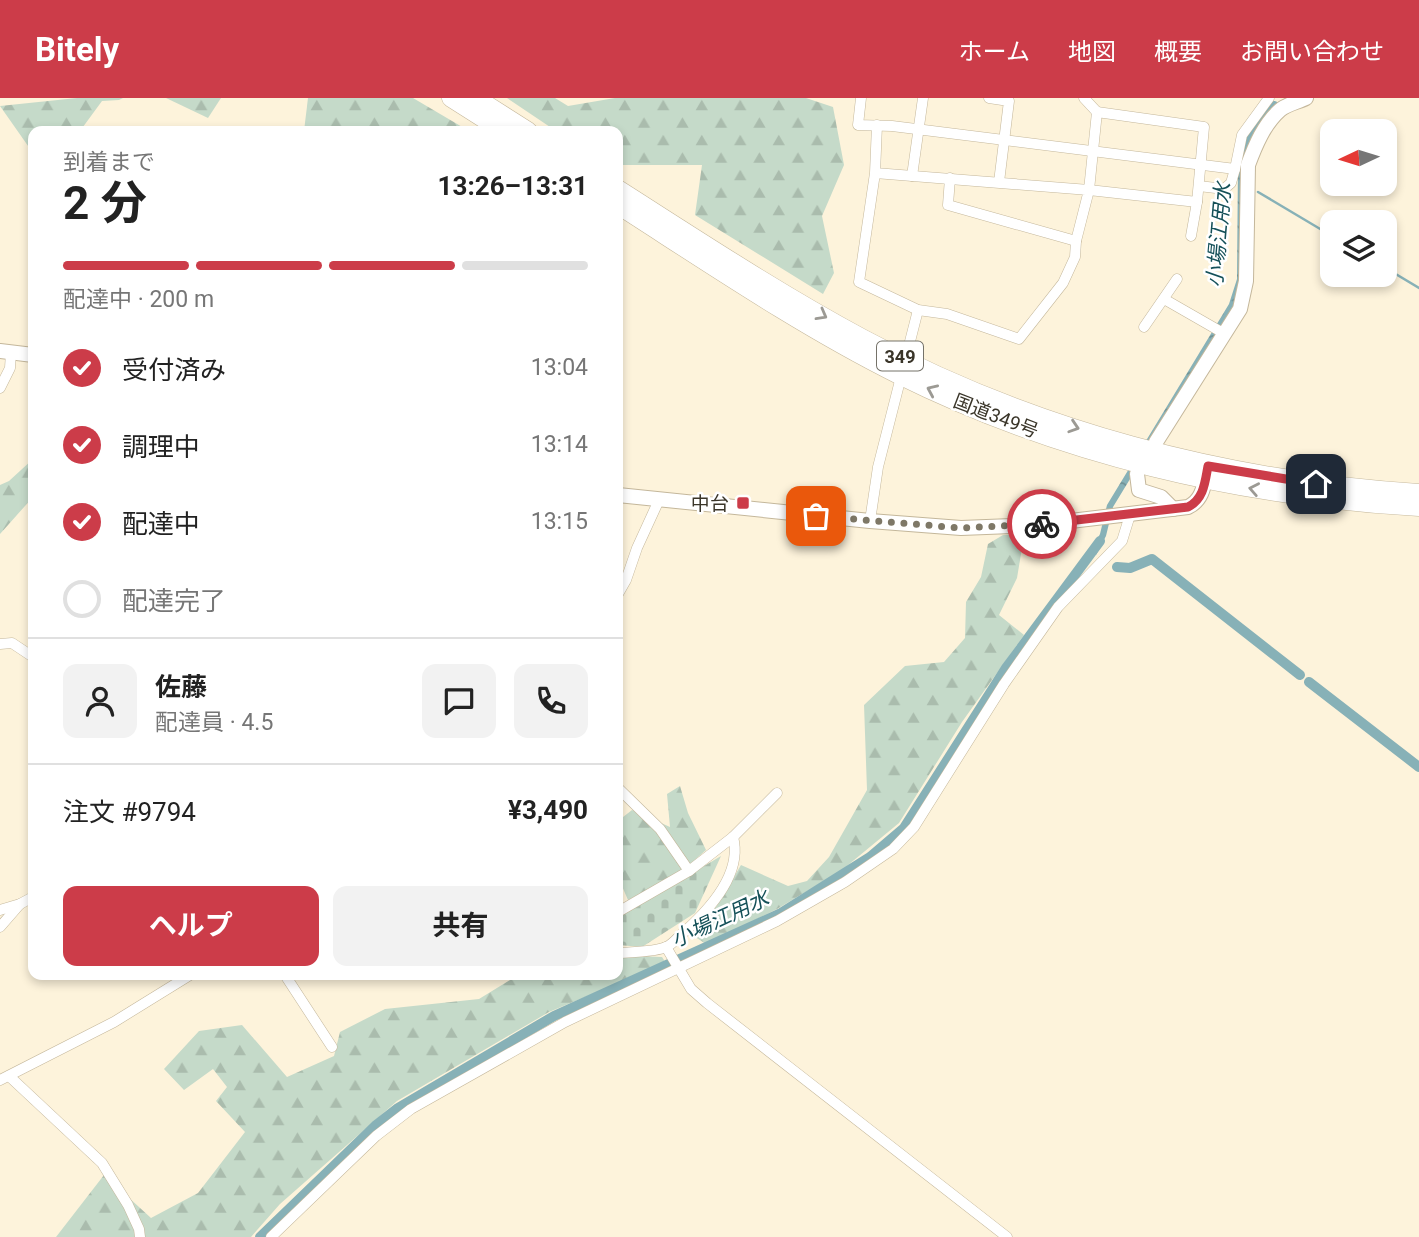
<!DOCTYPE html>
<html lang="ja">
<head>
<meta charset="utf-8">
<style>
	:root { --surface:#fff; --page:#f2f2f2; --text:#222; --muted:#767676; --line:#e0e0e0; --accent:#cc3c49 }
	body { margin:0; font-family:Roboto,"Noto Sans JP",sans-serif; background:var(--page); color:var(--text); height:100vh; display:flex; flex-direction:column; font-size:26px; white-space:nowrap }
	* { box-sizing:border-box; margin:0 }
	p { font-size:23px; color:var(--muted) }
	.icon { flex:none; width:38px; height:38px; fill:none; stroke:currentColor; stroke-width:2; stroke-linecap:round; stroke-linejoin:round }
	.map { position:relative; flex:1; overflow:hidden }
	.sheet { position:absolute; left:28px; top:28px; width:595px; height:854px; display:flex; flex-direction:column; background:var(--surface); border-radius:14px; box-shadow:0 4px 10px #0003 }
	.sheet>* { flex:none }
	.needle { width:46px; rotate:266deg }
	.controls { position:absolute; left:1320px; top:21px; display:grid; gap:14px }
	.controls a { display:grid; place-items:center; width:77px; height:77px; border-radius:14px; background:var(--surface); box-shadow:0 4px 10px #0003; font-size:35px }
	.pin { position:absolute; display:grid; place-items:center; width:60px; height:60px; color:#fff; margin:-30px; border-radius:14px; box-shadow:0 4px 10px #0006 }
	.courier { position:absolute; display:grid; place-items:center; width:70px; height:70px; margin:-35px; border:5px solid #cc3c49; border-radius:50%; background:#fff; color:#222; box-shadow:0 2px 9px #0007 }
	.overview em { font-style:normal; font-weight:700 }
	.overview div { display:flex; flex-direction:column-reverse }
	.overview { display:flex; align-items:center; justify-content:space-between; height:119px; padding:0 35px }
	h1 { font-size:46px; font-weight:700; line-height:52px }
	.bar { display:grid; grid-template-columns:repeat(4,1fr); gap:10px 7px; align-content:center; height:84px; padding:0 35px }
	.bar i { height:9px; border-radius:5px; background:var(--line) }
	.bar .active { background:var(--accent) }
	.bar p { grid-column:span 4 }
	.line { display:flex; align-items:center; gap:18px; padding:0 35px; border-top:2px solid var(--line) }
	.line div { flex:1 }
	.round { display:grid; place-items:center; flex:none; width:74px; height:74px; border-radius:14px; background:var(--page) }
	ol { padding:0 35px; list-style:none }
	li { display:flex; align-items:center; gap:21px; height:77px }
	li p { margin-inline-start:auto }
	li .icon { padding:7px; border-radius:50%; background:var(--accent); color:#fff; stroke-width:4 }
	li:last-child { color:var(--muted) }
	li i { width:38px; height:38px; border:4px solid var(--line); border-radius:50% }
	.cta { display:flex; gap:14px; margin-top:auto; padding:14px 35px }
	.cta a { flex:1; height:80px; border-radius:14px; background:var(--accent); color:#fff; font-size:28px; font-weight:700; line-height:80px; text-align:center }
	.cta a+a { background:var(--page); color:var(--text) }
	header { display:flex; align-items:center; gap:42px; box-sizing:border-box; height:98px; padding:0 35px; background:var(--accent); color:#fff }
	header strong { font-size:33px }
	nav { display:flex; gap:38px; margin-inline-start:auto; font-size:24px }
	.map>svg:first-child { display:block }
	.forest { fill:url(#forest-firs) }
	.cemetery { fill:url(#cemetery-stones) }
	.water { fill:url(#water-ripples) }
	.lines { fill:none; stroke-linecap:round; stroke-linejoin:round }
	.stream { stroke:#87b1b7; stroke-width:2.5 }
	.canal { stroke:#87b1b7; stroke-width:10 }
	.street-casing { stroke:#c4b79b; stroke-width:11 }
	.secondary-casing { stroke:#c4b79b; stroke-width:16 }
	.highway-casing { stroke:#c4b79b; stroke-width:19 }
	.street { stroke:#fff; stroke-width:10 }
	.secondary { stroke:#fff; stroke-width:14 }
	.highway { stroke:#fff; stroke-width:18 }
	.oneway { stroke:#9c9a94 }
	.done { stroke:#7e7867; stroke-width:7; stroke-dasharray:0 12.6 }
	.route { stroke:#cc3c49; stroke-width:9 }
	.poi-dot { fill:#cc3c49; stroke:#fff; stroke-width:2.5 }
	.labels { text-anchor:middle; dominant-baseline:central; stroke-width:5; stroke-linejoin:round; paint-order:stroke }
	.shield { fill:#fff; stroke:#757269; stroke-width:2 }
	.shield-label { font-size:18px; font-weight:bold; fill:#3a3529 }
	.street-label { font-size:19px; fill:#3a3529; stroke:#fff }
	.poi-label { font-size:19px; fill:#3a3529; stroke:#fff; text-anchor:end }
	.water-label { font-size:21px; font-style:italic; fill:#145058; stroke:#fff }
</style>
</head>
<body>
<header>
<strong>Bitely</strong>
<nav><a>ホーム</a><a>地図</a><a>概要</a><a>お問い合わせ</a></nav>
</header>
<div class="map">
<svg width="1419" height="1139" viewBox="0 0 1419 1139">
	<defs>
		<pattern id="forest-firs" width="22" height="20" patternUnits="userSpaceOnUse" patternTransform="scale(1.75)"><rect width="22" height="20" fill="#c5dac9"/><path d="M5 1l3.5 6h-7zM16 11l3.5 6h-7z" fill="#aabcad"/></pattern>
		<pattern id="cemetery-stones" width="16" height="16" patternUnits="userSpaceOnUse" patternTransform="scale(1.75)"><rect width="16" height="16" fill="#c5dac9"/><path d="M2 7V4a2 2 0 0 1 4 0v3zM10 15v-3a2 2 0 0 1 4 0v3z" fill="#aabcad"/></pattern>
		<pattern id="water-ripples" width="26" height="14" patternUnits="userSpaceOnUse" patternTransform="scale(1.75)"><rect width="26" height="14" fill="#87b1b7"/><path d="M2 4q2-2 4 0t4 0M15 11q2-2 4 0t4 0" fill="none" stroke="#6f9195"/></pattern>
	</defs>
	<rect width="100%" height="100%" fill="#fdf3db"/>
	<!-- forest -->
	<g class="forest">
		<path d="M77 0H123L119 2 102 3 80 33H33V55L0 8Z"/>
		<path d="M166 0H221L208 20Z"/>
		<path d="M308 0H413L469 33H304Z"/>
		<path d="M507 0H555L568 8 615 0H806L833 9 844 67 822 118 834 175 823 196 695 117 702 67H618V33H556Z"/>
		<path d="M33 361V399L0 436V387L9 383Z"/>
		<path d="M1003 437H1031L1022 450 1017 480 999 517 1024 537 962 624 899 725 842 772 777 811 706 846 689 835 716 809 741 767 788 788 807 783 829 759 867 692 864 607 905 568 944 564 965 540 966 504 981 479 988 446Z"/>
		<path d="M680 688 688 715 706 752 680 775 628 802 618 779V723L632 712 670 729 667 696Z"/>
		<path d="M637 858 662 859 666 865 549 914 397 1003 280 1106 251 1139H56L104 1077 151 1120 198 1095 245 1034 216 1003 227 989 213 971 184 992 164 971 199 933 242 927 287 979 334 958 340 934 385 911 479 901 518 877H618V860Z"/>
	</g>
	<!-- cemetery -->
	<path class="cemetery" d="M721 758 695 815 642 849 618 847V801L627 814Z"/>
	<!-- water -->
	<path class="water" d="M1238 65 1244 66 1242 182 1234 210 1113 409 1106 438 1096 457 1091 453 1100 436 1107 407 1229 206 1237 181Z"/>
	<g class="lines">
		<!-- stream -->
		<g class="stream">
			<path d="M1258 94 1332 138"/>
			<path d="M1384 169 1419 190"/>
		</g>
		<!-- canal -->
		<g class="canal">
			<path d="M1242 56C1246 36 1257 20 1274 8"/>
			<path d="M1117 469 1130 470 1152 461 1300 577"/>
			<path d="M1309 584 1419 669"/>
			<path d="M260 1139 375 1028 398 1010 554 918 781 815 870 759 904 730 1006 570 1100 443"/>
		</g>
		<!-- street casing -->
		<g class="street-casing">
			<g id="street">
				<path d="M861 0 858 27 892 28 1235 71 1242 37 1269 0"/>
				<path d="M989 0 1009 3 999 84"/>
				<path d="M1084 0 1097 14"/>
				<path d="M875 75 1089 92 1197 104 1204 29 1097 14 1089 92 1076 143 1075 159 1063 185 1019 241 947 216 918 212 859 184 875 75 877 27"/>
				<path d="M912 78 923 0"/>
				<path d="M950 80 948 107 1076 143"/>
				<path d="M1199 88 1224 91 1231 85 1235 71"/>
				<path d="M1191 138 1197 104"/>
				<path d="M1164 201 1225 236"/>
				<path d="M1144 229 1177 181"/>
				<path d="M0 290 10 270 11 254"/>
				<path d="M870 423 878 369 918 212"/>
				<path d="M618 496 626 482 637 450 659 402"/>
				<path d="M0 546 12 545 33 559"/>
				<path d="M618 690 660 731 689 773"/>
				<path d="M0 812 20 806 33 799"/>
				<path d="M618 814 689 773 733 739 777 695"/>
				<path d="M0 829 20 806"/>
				<path d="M666 849 691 891 707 905 1007 1139"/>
				<path d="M618 855C630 854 656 854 666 849 672 847 678 839 683 835 708 813 743 776 733 739"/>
				<path d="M285 877 332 949"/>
				<path d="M9 978 102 1065 128 1107 139 1131 140 1139"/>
				<path d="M0 982 114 924 190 877"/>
				<path d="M271 1139 376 1038 411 1011 565 924 777 823 845 784 893 751 914 729 1004 586 1058 509 1122 443 1130 417"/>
			</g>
		</g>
		<!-- secondary casing -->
		<g class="secondary-casing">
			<g id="secondary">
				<path d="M0 253 33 257"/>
				<path d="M1156 344 1240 211 1246 183 1248 67C1255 48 1264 26 1280 12 1287 6 1298 4 1306 0"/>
				<path d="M1137 376 1139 392 1161 399 1173 411"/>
				<path d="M618 397 870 423 961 430 1037 427 1188 409C1203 402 1204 387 1207 372"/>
			</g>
		</g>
		<!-- highway casing -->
		<g class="highway-casing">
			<g id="highway">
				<path d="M451 0 503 33"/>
				<path d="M476 0 528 33"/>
				<path d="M618 91C698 142 778 195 862 240 1033 332 1225 383 1419 395"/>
				<path d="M618 107C710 166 801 228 899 277 1060 357 1240 399 1419 409"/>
			</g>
		</g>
		<!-- street -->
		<use href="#street" class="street"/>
		<!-- secondary -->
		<use href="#secondary" class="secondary"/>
		<!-- highway -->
		<use href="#highway" class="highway"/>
	</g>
	<!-- one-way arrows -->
	<defs><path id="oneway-chevron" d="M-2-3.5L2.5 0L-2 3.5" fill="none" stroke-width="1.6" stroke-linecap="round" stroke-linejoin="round" transform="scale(1.75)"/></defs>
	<g class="oneway">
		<use href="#oneway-chevron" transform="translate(822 217) rotate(29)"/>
		<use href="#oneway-chevron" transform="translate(932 292) rotate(-156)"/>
		<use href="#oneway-chevron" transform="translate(1074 329) rotate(18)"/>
		<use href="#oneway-chevron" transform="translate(1254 391) rotate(-169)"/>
	</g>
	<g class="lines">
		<!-- done -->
		<path class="done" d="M816 418 961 430 1042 426"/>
		<!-- route -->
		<path class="route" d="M1042 426 1188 409C1204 401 1205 384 1208 368L1316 386"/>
	</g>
	<!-- markers -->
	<rect class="poi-dot" x="736" y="398" width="14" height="14" rx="3.5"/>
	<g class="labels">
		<!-- shield labels -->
		<rect class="shield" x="877" y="243.5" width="46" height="29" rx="5"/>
		<g class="shield-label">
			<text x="900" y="258">349</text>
		</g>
		<!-- street labels -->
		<g class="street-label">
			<text transform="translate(996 318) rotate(21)">国道349号</text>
		</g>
		<!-- poi labels -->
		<g class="poi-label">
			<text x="729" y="405">中台</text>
		</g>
		<!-- water labels -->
		<g class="water-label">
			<text transform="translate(1219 137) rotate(-85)">小場江用水</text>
			<text transform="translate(720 821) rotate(-25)">小場江用水</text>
		</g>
	</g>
</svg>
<div class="controls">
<a><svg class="needle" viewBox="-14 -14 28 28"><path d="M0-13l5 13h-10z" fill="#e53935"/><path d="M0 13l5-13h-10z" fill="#767676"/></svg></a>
<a><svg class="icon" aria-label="layers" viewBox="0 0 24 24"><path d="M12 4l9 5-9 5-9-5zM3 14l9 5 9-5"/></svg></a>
</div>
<div class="pin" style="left:816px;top:418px;background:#ea580c"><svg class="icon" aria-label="bag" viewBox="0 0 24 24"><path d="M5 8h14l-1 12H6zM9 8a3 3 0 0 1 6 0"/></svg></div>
<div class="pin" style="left:1316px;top:386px;background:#1f2937"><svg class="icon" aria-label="home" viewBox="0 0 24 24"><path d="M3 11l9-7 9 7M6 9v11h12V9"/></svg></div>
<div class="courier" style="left:1042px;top:426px"><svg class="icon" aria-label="bike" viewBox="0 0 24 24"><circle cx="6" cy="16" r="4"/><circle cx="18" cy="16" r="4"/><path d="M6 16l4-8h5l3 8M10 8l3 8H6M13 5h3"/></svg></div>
<section class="sheet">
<div class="overview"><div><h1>2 分</h1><p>到着まで</p></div><em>13:26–13:31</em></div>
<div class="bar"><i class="active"></i><i class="active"></i><i class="active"></i><i></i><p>配達中 · 200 m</p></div>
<ol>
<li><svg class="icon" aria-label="check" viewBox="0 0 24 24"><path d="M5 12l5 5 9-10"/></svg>受付済み<p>13:04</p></li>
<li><svg class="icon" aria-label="check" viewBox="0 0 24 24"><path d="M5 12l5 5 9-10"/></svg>調理中<p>13:14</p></li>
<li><svg class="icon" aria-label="check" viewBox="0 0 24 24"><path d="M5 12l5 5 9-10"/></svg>配達中<p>13:15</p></li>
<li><i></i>配達完了</li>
</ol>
<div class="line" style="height:126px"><a class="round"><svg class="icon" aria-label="person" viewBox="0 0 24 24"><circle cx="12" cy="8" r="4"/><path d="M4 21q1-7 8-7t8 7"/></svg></a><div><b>佐藤</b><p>配達員 · 4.5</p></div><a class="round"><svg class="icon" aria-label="chat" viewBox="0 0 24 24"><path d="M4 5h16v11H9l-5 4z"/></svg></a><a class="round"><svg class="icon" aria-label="phone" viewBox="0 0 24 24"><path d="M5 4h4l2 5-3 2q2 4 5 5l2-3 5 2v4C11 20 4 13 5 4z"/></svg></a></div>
<div class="line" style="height:91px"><div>注文 #9794</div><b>¥3,490</b></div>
<div class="cta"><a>ヘルプ</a><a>共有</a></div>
</section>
</div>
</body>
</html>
